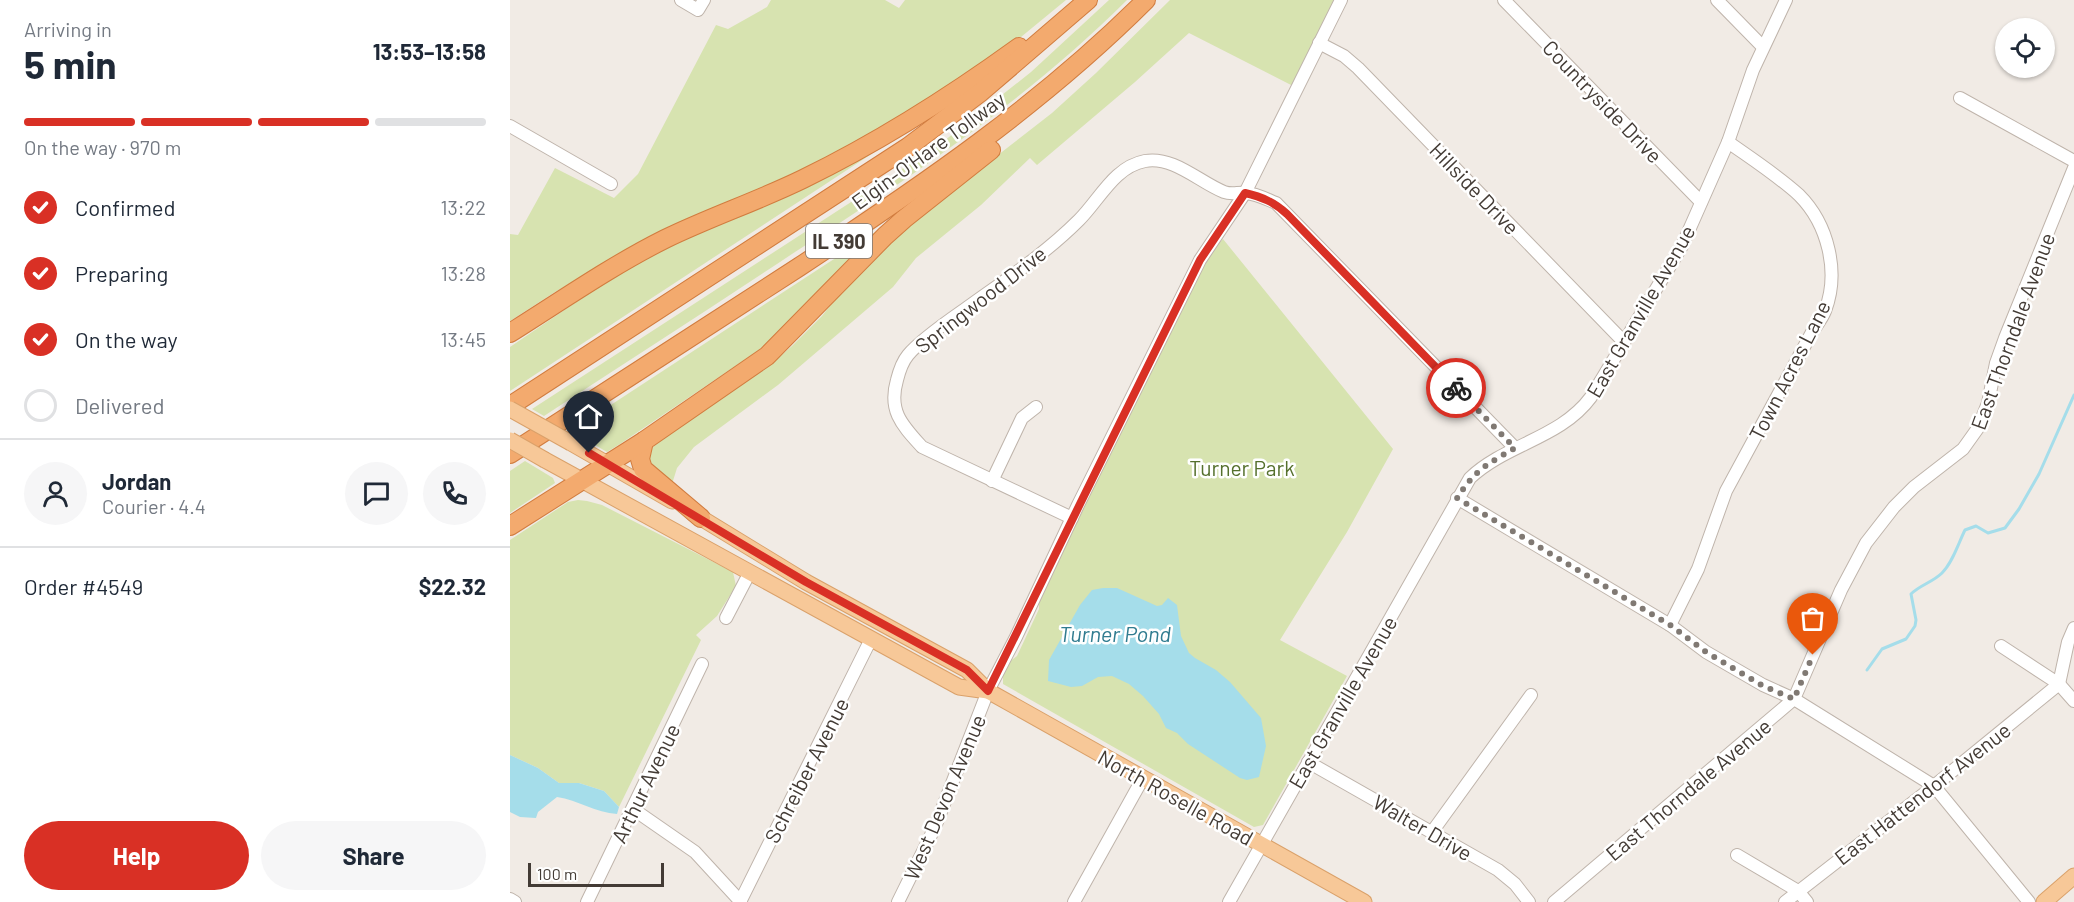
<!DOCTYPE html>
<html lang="en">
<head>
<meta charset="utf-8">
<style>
	:root { --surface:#fff; --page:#f6f6f7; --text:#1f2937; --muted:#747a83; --line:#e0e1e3; --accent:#d93025 }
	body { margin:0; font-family:Barlow,sans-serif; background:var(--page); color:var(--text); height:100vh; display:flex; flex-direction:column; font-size:22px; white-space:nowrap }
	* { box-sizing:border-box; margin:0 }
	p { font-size:20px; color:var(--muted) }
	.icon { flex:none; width:33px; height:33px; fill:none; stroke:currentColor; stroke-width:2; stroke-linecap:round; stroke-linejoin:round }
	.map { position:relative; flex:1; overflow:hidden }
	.details { display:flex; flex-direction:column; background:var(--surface); width:510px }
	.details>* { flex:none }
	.controls { position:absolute; left:1485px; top:18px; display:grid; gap:12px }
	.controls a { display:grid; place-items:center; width:60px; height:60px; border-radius:50%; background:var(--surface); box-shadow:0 2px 4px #0004; font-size:30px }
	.scale { position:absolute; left:18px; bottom:15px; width:136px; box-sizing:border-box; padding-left:6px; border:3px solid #433b35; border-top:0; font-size:16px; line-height:21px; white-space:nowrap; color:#433b35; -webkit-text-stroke:4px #fff; paint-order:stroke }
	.pin { position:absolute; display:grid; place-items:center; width:51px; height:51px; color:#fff; margin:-62px -26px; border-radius:50% 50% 50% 0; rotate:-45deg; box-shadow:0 0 6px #0007 }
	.pin .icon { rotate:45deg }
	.courier { position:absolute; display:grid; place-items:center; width:60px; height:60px; margin:-30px; border:4px solid #d93025; border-radius:50%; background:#fff; color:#222; box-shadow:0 2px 8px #0007 }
	.overview em { font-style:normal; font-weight:700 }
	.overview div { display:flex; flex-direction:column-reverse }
	.overview { display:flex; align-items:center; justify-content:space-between; height:102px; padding:0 24px }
	h1 { font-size:39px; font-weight:700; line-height:45px }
	.bar { display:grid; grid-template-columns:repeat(4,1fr); gap:9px 6px; align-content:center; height:72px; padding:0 24px }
	.bar i { height:8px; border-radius:4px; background:var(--line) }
	.bar .on { background:var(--accent) }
	.bar p { grid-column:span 4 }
	.line { display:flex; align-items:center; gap:15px; padding:0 24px; border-top:2px solid var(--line) }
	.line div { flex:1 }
	.round { display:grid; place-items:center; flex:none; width:63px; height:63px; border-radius:32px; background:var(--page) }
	ol { padding:0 24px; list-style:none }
	li { display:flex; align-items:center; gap:18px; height:66px }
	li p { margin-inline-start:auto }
	li .icon { padding:6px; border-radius:50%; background:var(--accent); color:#fff; stroke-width:4 }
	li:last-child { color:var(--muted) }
	li i { width:33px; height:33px; border:3px solid var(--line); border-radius:50% }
	.button { display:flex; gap:12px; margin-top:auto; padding:12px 24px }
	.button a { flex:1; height:69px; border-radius:36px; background:var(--accent); color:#fff; font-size:24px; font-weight:700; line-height:69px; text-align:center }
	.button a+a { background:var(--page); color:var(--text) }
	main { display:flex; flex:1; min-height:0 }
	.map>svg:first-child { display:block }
	.green { fill:#d7e3b0 }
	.water { fill:#a5ddea }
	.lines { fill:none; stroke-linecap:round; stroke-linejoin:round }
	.stream { stroke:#a5ddea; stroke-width:3 }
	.minor-casing { stroke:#bfb4ab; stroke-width:14 }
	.major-casing { stroke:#daa16a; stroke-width:17 }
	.highway-casing { stroke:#d17c3f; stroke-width:20 }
	.minor { stroke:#fff; stroke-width:12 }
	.major { stroke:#f7c898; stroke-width:15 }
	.highway { stroke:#f3aa6e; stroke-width:18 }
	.major-bridge-casing { stroke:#daa16a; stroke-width:17; stroke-linecap:butt }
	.major-bridge { stroke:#f7c898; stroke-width:15 }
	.done { stroke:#807973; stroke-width:6; stroke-dasharray:0 10.8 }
	.route { stroke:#d93025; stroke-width:8 }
	.labels { text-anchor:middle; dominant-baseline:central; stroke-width:5; stroke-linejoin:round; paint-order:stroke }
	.shield { fill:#fff; stroke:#7b7672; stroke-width:1.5 }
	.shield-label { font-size:20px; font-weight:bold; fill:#433b35 }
	.street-label { font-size:21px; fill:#433b35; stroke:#fff }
	.park-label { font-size:21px; fill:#55702d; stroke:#fff }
	.water-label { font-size:22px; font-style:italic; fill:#307c90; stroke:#fff }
</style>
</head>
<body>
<main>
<section class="details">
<div class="overview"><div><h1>5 min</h1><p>Arriving in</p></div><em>13:53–13:58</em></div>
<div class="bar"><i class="on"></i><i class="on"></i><i class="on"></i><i></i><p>On the way · 970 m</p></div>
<ol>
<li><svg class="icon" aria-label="check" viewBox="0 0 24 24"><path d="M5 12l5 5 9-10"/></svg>Confirmed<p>13:22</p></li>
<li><svg class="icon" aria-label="check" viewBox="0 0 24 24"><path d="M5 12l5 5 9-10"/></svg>Preparing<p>13:28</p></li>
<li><svg class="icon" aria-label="check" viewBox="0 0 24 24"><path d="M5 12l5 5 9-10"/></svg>On the way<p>13:45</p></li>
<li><i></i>Delivered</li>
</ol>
<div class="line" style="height:108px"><a class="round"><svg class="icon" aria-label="person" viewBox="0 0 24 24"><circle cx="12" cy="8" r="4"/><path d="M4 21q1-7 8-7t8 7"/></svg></a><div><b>Jordan</b><p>Courier · 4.4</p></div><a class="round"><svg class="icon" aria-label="chat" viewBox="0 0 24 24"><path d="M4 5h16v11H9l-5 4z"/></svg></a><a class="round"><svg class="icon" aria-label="phone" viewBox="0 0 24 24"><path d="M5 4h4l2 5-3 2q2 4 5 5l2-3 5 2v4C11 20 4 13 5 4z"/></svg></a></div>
<div class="line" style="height:78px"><div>Order #4549</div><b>$22.32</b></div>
<div class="button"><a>Help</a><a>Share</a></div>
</section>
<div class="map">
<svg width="1564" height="902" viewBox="0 0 1564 902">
	<rect width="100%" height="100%" fill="#f1ebe5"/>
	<!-- green -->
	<g class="green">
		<path d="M261 0H375L389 8 395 0H556L511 37 448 82 329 154 117 250 45 292 0 321V234L8 235 45 168 104 198 128 174 206 25 218 29 257 7Z"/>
		<path d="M599 0H617C518 99 401 177 285 252 202 307 118 361 34 416L22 409 429 145 521 72Z"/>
		<path d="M660 0H825L783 86 679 33 625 82 527 165 520 158 471 205 406 258 383 287 268 385 184 447 167 468 162 484 139 464V452L144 446 161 431 259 366 282 346 312 316 333 289 399 224 542 113 586 73Z"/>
		<path d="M395 132 0 391V347L119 266Z"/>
		<path d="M373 227 284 319 249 350 110 444 97 452 61 431Z"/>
		<path d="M713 239 883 449 837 532 770 640 837 676 753 825 744 827 493 684V673L499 662 507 656 529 609V598L701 251Z"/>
		<path d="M15 461 43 478 45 483 0 513V471Z"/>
		<path d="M68 500 77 501 92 505 223 572 226 586 207 616 186 635 191 640 109 807 94 791 69 783H49L28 768 0 755V540L58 502Z"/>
	</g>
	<!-- water -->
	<g class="water">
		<path d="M593 588H607L647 606 652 605 658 598 667 605 671 636 679 653 685 658 706 670 720 682 751 718 756 746 749 777 737 780 730 778 678 744 667 733 656 728 649 714 633 696 619 684 602 676 588 677 572 686 561 687 538 681 539 660 570 605 582 590Z"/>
		<path d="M0 755 28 768 49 783H69L94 791 109 807 107 814C86 813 68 800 47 797L28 812 26 818 10 817 0 812Z"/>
	</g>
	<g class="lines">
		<!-- stream -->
		<path class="stream" d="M1357 670 1372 649 1396 639 1405 626 1406 620 1401 594C1410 585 1423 582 1432 573 1443 562 1448 544 1455 530L1466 526 1478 533 1495 528 1509 509 1529 474 1564 395"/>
		<!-- minor casing -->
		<g class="minor-casing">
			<g id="minor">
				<path d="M171 0 188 10 194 0"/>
				<path d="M994 0 1191 202"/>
				<path d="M1207 0 1253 47"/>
				<path d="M809 43 834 56 848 68 1114 342"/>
				<path d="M1450 98 1564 161"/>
				<path d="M0 126 101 184"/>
				<path d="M482 481 512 418 526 407"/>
				<path d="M947 498 1160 625 1196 652 1253 685 1284 699 1424 786 1519 902"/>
				<path d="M562 518 412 447C392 425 378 411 387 380 389 372 393 361 398 355 411 339 441 319 458 307 497 279 536 253 569 220 590 199 604 167 635 161 664 156 689 182 714 192 722 195 728 192 736 193 747 194 756 199 766 203L1005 448"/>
				<path d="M216 618 240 572"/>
				<path d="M1160 625 1188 569 1216 491 1301 334C1305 327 1312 319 1315 311 1330 272 1318 224 1289 195 1267 175 1242 159 1218 142"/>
				<path d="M1491 646 1549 684 1564 701"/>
				<path d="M1549 684 1558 642 1564 628"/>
				<path d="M798 762 988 870 1005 884 1019 902"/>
				<path d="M123 809 185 852 231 902"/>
				<path d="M922 832 1021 695"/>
				<path d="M1227 855 1288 891 1297 902"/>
				<path d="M0 899 5 902"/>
				<path d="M77 902 192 664"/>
				<path d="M230 902 361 639"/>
				<path d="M388 902 425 827 478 691 506 637 568 505 690 260 735 193 831 0"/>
				<path d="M564 902 633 778"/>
				<path d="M719 902 960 478C996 444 1051 438 1081 397L1172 246 1218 142 1243 70 1276 0"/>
				<path d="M1044 902 1284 699 1331 590 1356 543 1384 507 1404 487 1453 449 1468 428 1478 403 1486 363 1495 338 1564 168"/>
				<path d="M1275 902 1424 786 1549 684"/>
			</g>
		</g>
		<!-- major casing -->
		<g class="major-casing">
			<g id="major">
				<path d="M61 443 162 501"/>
				<path d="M35 460 449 687 478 691"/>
				<path d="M183 513 296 582 457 670 478 691 854 902"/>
				<path d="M1534 902 1564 876"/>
			</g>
		</g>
		<!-- highway casing -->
		<g class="highway-casing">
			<g id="highway">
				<path d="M0 333C51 301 101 266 155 239 200 217 248 201 293 179 369 142 440 97 509 47"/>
				<path d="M0 406 398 147 471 92 578 0"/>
				<path d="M134 441 130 459 133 469 191 518"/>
				<path d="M0 454C96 391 193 330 289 267 412 186 532 104 636 0"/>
				<path d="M0 526 134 441 257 356 375 236 394 219 481 150"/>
			</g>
		</g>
		<!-- minor -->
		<use href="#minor" class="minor"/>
		<!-- major -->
		<use href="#major" class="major"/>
		<!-- highway -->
		<use href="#highway" class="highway"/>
		<!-- major-bridge casing -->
		<g class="major-bridge-casing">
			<g id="major-bridge">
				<path d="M0 409 61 443"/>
				<path d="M0 440 35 460"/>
			</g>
		</g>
		<!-- major-bridge -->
		<use href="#major-bridge" class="major-bridge"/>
	</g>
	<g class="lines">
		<!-- done -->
		<path class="done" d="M946 388 1005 448C976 465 966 469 947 498L1160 625 1196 652 1253 686 1284 699 1303 655"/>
		<!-- route -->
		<path class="route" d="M79 453 296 582 457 670 478 691 690 260 735 193C752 197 764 202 777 214L946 388"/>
	</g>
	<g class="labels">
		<!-- shield labels -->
		<rect class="shield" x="296" y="224" width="66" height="34" rx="4.5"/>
		<g class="shield-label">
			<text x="329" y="241">IL 390</text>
		</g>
		<!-- street labels -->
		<g class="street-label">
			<text transform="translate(1093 101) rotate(46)">Countryside Drive</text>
			<text transform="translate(418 150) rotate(-36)">Elgin-O'Hare Tollway</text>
			<text transform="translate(965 188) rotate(46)">Hillside Drive</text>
			<text transform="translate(470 299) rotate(-38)">Springwood Drive</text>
			<text transform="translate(1130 311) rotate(-60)">East Granville Avenue</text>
			<text transform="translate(1502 331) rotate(-70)">East Thorndale Avenue</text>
			<text transform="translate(1279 370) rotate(-63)">Town Acres Lane</text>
			<text transform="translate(832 702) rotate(-60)">East Granville Avenue</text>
			<text transform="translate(296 770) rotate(-63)">Schreiber Avenue</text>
			<text transform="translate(135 783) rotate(-64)">Arthur Avenue</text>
			<text transform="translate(1178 789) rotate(-40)">East Thorndale Avenue</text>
			<text transform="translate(1412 793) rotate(-38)">East Hattendorf Avenue</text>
			<text transform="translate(434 797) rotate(-67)">West Devon Avenue</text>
			<text transform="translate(666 797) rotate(29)">North Roselle Road</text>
			<text transform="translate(913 827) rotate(30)">Walter Drive</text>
		</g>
		<!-- park labels -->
		<g class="park-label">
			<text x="732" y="467">Turner Park</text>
		</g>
		<!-- water labels -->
		<g class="water-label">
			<text x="605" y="633">Turner Pond</text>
		</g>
	</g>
</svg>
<div class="controls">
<a><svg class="icon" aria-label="locate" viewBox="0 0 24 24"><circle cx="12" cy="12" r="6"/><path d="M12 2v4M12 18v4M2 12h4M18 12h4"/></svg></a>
</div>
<div class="scale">100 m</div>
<div class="pin" style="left:1303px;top:655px;background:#ea580c"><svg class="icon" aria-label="bag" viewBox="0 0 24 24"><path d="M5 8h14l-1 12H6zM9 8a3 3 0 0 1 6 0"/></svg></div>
<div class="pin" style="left:79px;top:453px;background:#1f2937"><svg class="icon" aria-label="home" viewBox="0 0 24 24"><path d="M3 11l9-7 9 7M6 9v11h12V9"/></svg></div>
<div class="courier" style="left:946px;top:388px"><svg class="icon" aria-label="bike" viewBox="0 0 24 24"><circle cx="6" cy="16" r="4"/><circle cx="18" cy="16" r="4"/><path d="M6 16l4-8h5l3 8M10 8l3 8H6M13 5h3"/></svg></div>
</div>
</main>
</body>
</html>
